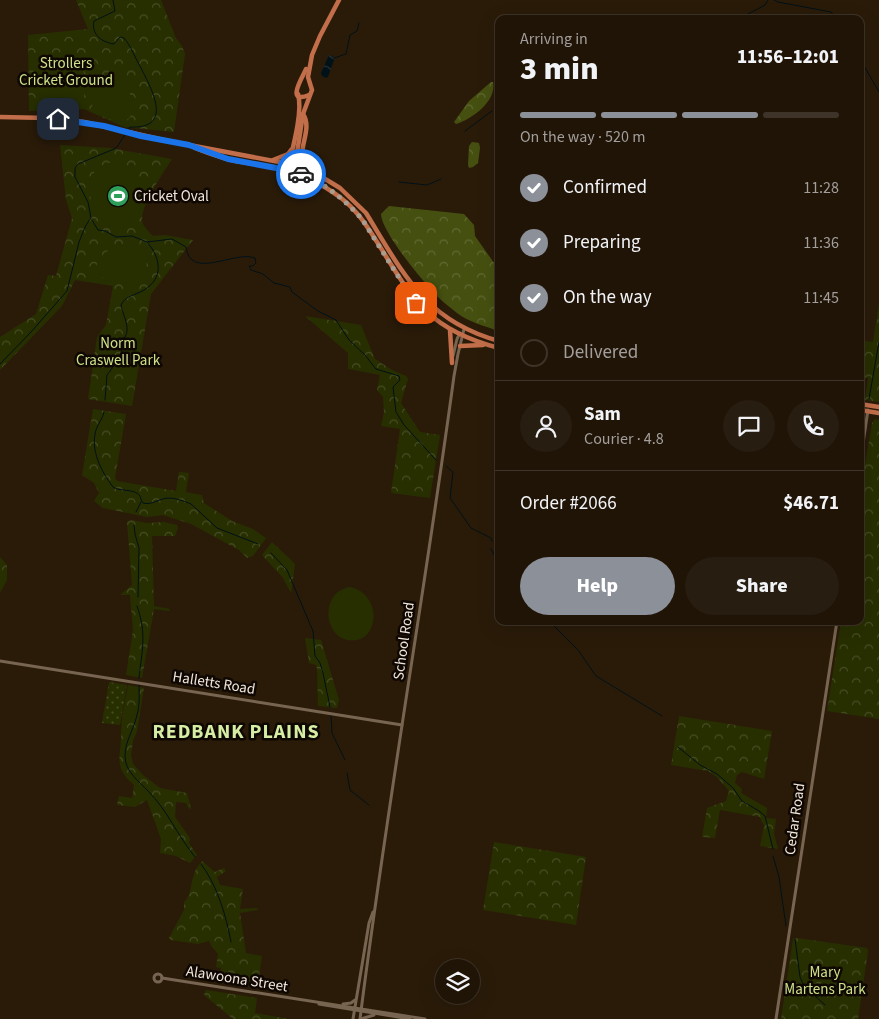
<!DOCTYPE html>
<html lang="en">
<head>
<meta charset="utf-8">
<style>
	:root { --surface:#201407; --page:#281d11; --text:#f1f3f6; --muted:#a29e9b; --line:#3d3328; --accent:#8c9099 }
	body { margin:0; font-family:"Source Sans 3",sans-serif; background:var(--page); color:var(--text); height:100vh; display:flex; flex-direction:column; font-size:19px; white-space:nowrap }
	* { box-sizing:border-box; margin:0 }
	p { font-size:16px; color:var(--muted) }
	.icon { flex:none; width:28px; height:28px; fill:none; stroke:currentColor; stroke-width:2; stroke-linecap:round; stroke-linejoin:round }
	.map { position:relative; flex:1; overflow:hidden }
	.panel { position:absolute; left:495px; top:15px; width:369px; height:610px; display:flex; flex-direction:column; background:var(--surface); border-radius:10px; box-shadow:0 5px 20px #0002,0 0 0 1px var(--line) }
	.panel>* { flex:none }
	.fabs { position:absolute; left:435px; top:959px; display:grid; gap:10px }
	.fabs a { display:grid; place-items:center; width:45px; height:45px; border-radius:50%; background:var(--surface); box-shadow:0 5px 20px #0002,0 0 0 1px var(--line); font-size:25px }
	.pin { position:absolute; display:grid; place-items:center; width:42px; height:42px; color:#fff; margin:-21px; border-radius:10px; box-shadow:0 2px 8px #0006 }
	.courier { position:absolute; display:grid; place-items:center; width:50px; height:50px; margin:-25px; border:4px solid #1a73e8; border-radius:50%; background:#fff; color:#222; box-shadow:0 1px 6px #0007 }
	.headline em { font-style:normal; font-weight:800 }
	.headline div { display:flex; flex-direction:column-reverse }
	.headline { display:flex; align-items:center; justify-content:space-between; height:85px; padding:0 25px }
	h1 { font-size:32px; font-weight:800; line-height:38px }
	.bar { display:grid; grid-template-columns:repeat(4,1fr); gap:8px 5px; align-content:center; height:60px; padding:0 25px }
	.bar i { height:6px; border-radius:4px; background:var(--line) }
	.bar .active { background:var(--accent) }
	.bar p { grid-column:span 4 }
	.line { display:flex; align-items:center; gap:12px; padding:0 25px; border-top:1px solid var(--line) }
	.line div { flex:1 }
	.round { display:grid; place-items:center; flex:none; width:52px; height:52px; border-radius:26px; background:var(--page) }
	ol { padding:0 25px; list-style:none }
	li { display:flex; align-items:center; gap:15px; height:55px }
	li p { margin-inline-start:auto }
	li .icon { padding:5px; border-radius:50%; background:var(--accent); color:#fff; stroke-width:4 }
	li:last-child { color:var(--muted) }
	li i { width:28px; height:28px; border:2px solid var(--line); border-radius:50% }
	.action { display:flex; gap:10px; margin-top:auto; padding:10px 25px }
	.action a { flex:1; height:58px; border-radius:30px; background:var(--accent); color:#fff; font-size:20px; font-weight:800; line-height:58px; text-align:center }
	.action a+a { background:var(--page); color:var(--text) }
	.map>svg:first-child { display:block }
	.grass { fill:url(#grass-dots) }
	.forest { fill:url(#forest-crowns) }
	.park { fill:url(#park-crowns) }
	.garden { fill:#272f00 }
	.water { fill:url(#water-waves) }
	.lines { fill:none; stroke-linecap:round; stroke-linejoin:round }
	.stream { stroke:#001117; stroke-width:1 }
	.minor { stroke:#786551; stroke-width:3 }
	.major { stroke:#c36e4a; stroke-width:4.5 }
	.done { stroke:#ab9e91; stroke-width:5; stroke-dasharray:0 9 }
	.route { stroke:#1a73e8; stroke-width:6 }
	.labels { text-anchor:middle; dominant-baseline:central; stroke-width:5; stroke-linejoin:round; paint-order:stroke }
	.park-label { font-size:15px; fill:#cfe289; stroke:#0e0702 }
	.poi-label { font-size:15px; fill:#f0e5da; stroke:#0e0702; text-anchor:start }
	.street-label { font-size:15px; fill:#f0e5da; stroke:#0e0702 }
	.district-label { font-size:20px; font-weight:bold; letter-spacing:1px; fill:#d5eea3; stroke:#0e0702 }
</style>
</head>
<body>
<div class="map">
<svg width="879" height="1019" viewBox="0 0 879 1019">
	<defs>
		<pattern id="grass-dots" width="8" height="8" patternUnits="userSpaceOnUse" patternTransform="scale(1.25)"><rect width="8" height="8" fill="#272f00"/><path d="M2 2h.1M6 6h.1" fill="none" stroke="#474d25" stroke-width="1.8" stroke-linecap="round"/></pattern>
		<pattern id="forest-crowns" width="20" height="18" patternUnits="userSpaceOnUse" patternTransform="scale(1.25)"><rect width="20" height="18" fill="#455010"/><path d="M2 6a3 3 0 1 1 6 0M12 15a3 3 0 1 1 6 0" fill="none" stroke="#606932"/></pattern>
		<pattern id="park-crowns" width="20" height="18" patternUnits="userSpaceOnUse" patternTransform="scale(1.25)"><rect width="20" height="18" fill="#272f00"/><path d="M2 6a3 3 0 1 1 6 0M12 15a3 3 0 1 1 6 0" fill="none" stroke="#474d25"/></pattern>
		<pattern id="water-waves" width="16" height="10" patternUnits="userSpaceOnUse" patternTransform="scale(1.25)"><rect width="16" height="10" fill="#001117"/><path d="M0 5q4-4 8 0t8 0" fill="none" stroke="#263438"/></pattern>
	</defs>
	<rect width="100%" height="100%" fill="#2a1b09"/>
	<!-- grass -->
	<path class="grass" d="M109 682 127 685 120 725 102 723Z"/>
	<!-- forest -->
	<g class="forest">
		<path d="M491 82H493C497 101 472 119 456 124L454 122 469 101Z"/>
		<path d="M472 142 479 143 480 148 478 163 473 167 469 168 468 165 469 146Z"/>
		<path d="M389 206 464 214 474 225 475 236 499 270V331C484 326 469 322 457 313 451 308 444 303 439 298 425 284 382 233 381 214Z"/>
	</g>
	<!-- park -->
	<g class="park">
		<path d="M76 0H161L176 38 182 46 185 54 174 132 124 127 84 109 29 111 28 35 88 29Z"/>
		<path d="M60 145 110 148 172 159C164 172 137 209 143 224 145 228 150 233 153 236L165 235 193 240 151 294 132 406 88 399 97 337 106 325 113 286 75 280 62 306 0 370V337L36 314 48 275 56 276 72 218 66 200Z"/>
		<path d="M879 304V402L865 400 868 378 860 377V340L873 342Z"/>
		<path d="M305 316 361 325 375 359 392 370 406 376 408 379 401 403 420 432 440 435 430 498 391 493 400 429 381 426 384 412 383 397 377 390 380 375 348 369V353Z"/>
		<path d="M93 409 126 414 115 478 117 481 176 491 179 472 189 473 186 492 202 495 204 503 232 521 253 529 266 538 253 556 247 558 239 550 191 524 163 515 147 517 103 508 94 501 99 493 94 483 82 475Z"/>
		<path d="M875 419 879 420V719L827 711 841 621H860V494L872 423Z"/>
		<path d="M131 520 147 523 164 522 177 525 178 528 175 536H152L154 606 170 609 169 611 154 609 142 678 126 675 133 630 130 595H120L132 585 127 522Z"/>
		<path d="M272 542 295 564 291 593 283 578 262 555Z"/>
		<path d="M0 557 7 565V580L0 593Z"/>
		<path d="M305 638 321 640 339 700 337 708 318 706 317 669 316 665 309 663Z"/>
		<path d="M128 685 144 688 137 731 133 741 131 755 133 764 143 775 160 788 187 793 191 808 189 809 186 803 176 802 175 817 190 838 189 843 197 855 190 863 176 856 160 853 161 839 147 800 135 807 117 805 119 796 132 798 134 785C113 767 121 758 121 736 121 719 125 702 128 685Z"/>
		<path d="M679 716 772 731 764 779 742 772 737 775 735 783 742 789 741 793 767 808 766 818 776 819 774 834 778 849 760 846 764 826 760 817 720 810 715 838 702 837 707 808 726 801 729 791 717 777 708 771 671 765Z"/>
		<path d="M494 842 586 857 576 925 483 910Z"/>
		<path d="M202 861 215 872 224 868 226 871 217 877 220 885 243 889 240 909 257 908 258 910 240 913 246 953 262 956 258 984 254 988 219 982 221 968 216 967 218 954 212 947 209 941 198 944 170 940 169 938 184 910V902C192 894 190 885 194 875 195 869 199 865 202 861Z"/>
		<path d="M797 938 867 948 868 951 858 1019H781L793 939Z"/>
		<path d="M206 990 257 998 255 1013 289 1019H233L204 995Z"/>
	</g>
	<!-- garden -->
	<g class="garden">
		<path d="M64 51C78 58 92 79 84 96 83 99 78 103 76 106 57 110 42 106 36 86 35 82 34 75 36 71 40 60 54 54 64 51Z"/>
		<path d="M103 75C107 76 112 75 115 76 134 83 143 131 112 120 104 117 98 115 92 108L95 87Z"/>
		<path d="M115 162C130 165 142 175 146 190 145 199 141 208 137 215 112 260 57 170 115 162Z"/>
		<path d="M117 245C132 246 154 252 144 271 133 294 86 280 99 260 103 253 111 249 117 245Z"/>
		<path d="M350 587C370 591 380 614 369 632 366 636 362 639 357 640 324 646 317 592 350 587Z"/>
	</g>
	<!-- water -->
	<path class="water" d="M329 55 333 56 334 60 328 77 326 78 322 76 321 73Z"/>
	<g class="lines">
		<!-- stream -->
		<g class="stream">
			<path d="M113 0 115 11 94 21C91 34 101 42 114 44L120 37 124 38C131 46 135 58 141 68 152 90 174 129 130 127L128 130"/>
			<path d="M774 0 778 2 831 12 834 16"/>
			<path d="M739 19 765 5 768 0"/>
			<path d="M334 58 346 54 350 35 357 31 359 23"/>
			<path d="M860 59 879 92"/>
			<path d="M465 131 492 111"/>
			<path d="M399 182 427 185 441 179"/>
			<path d="M92 220 98 230 105 231 116 237 132 236 147 242 172 239 186 247C190 281 235 250 255 258L256 263 253 266H249L251 270 263 274 274 283 290 287 292 292 318 311 336 320 349 340 365 355 376 369 399 376 400 380 393 387 396 412 404 425 436 460"/>
			<path d="M0 364 31 332 67 291 79 242 86 225 91 218 88 202 75 177V168L78 164 114 149 117 147 126 133"/>
			<path d="M869 399 879 342"/>
			<path d="M105 400 107 375 122 355 121 342C133 331 124 319 121 305 126 295 134 296 144 290 164 278 161 258 147 242"/>
			<path d="M104 412C103 419 98 423 96 430 90 450 101 471 113 487 119 492 135 488 140 496 141 498 141 501 143 503 151 505 155 501 163 499 171 496 184 501 191 504L217 528 258 544"/>
			<path d="M446 466 453 472 450 498 471 528 491 538 492 541"/>
			<path d="M860 500H862"/>
			<path d="M136 512 141 502"/>
			<path d="M134 525 135 534 139 548 138 597"/>
			<path d="M491 549 499 564"/>
			<path d="M271 553 287 570 313 631 315 656 320 663 323 673 330 707"/>
			<path d="M137 606C147 634 142 650 139 678"/>
			<path d="M551 621 555 627 578 650 596 676 662 716"/>
			<path d="M139 684C139 695 140 705 137 715 134 729 125 741 125 756 125 772 139 781 148 791 168 811 177 835 195 857"/>
			<path d="M331 716 332 733 345 760"/>
			<path d="M678 747 700 765 717 774 733 788 742 801 759 811 765 816 773 849"/>
			<path d="M347 773 350 790 369 805"/>
			<path d="M773 856 779 877 786 926"/>
			<path d="M201 864C217 885 226 915 231 942"/>
			<path d="M795 939 800 977 804 986 825 1005"/>
		</g>
		<!-- minor -->
		<g class="minor">
			<path d="M453 356 457 339 460 333"/>
			<path d="M860 413 865 428"/>
			<path d="M860 463 868 410"/>
			<path d="M0 661 402 725"/>
			<circle cx="158" cy="978" r="4"/>
			<path d="M162 978 425 1019"/>
			<path d="M319 1004 410 1019"/>
			<path d="M343 1004 351 1003 355 1000"/>
			<path d="M353 1019 369 923 373 912"/>
			<path d="M360 1019C387 804 425 591 454 376L458 354 464 329"/>
			<path d="M361 1019 374 1015"/>
			<path d="M776 1019 837 621"/>
		</g>
		<!-- major -->
		<g class="major">
			<path d="M306 69C304 75 284 105 309 95"/>
			<path d="M303 114C314 130 294 152 306 168"/>
			<path d="M0 117 48 118 84 122 168 141 295 165 312 171 340 188 366 213C403 273 425 321 499 341"/>
			<path d="M195 148C205 152 216 156 227 159 243 163 260 164 276 168 300 173 321 183 341 198 358 211 368 228 379 245 414 302 430 330 499 348"/>
			<path d="M273 160 288 154 291 150"/>
			<path d="M289 164C293 147 303 111 298 94"/>
			<path d="M295 166 303 114 312 90 308 77 312 55 320 36 339 0"/>
			<path d="M450 330 452 363"/>
			<path d="M460 346 483 345"/>
			<path d="M860 404 879 407"/>
			<path d="M860 410 879 413"/>
		</g>
	</g>
	<g class="lines">
		<!-- done -->
		<path class="done" d="M301 174C325 183 345 200 362 219L408 292 416 303"/>
		<!-- route -->
		<path class="route" d="M58 119 104 126 141 136 189 145 228 159 276 168 301 174"/>
	</g>
	<!-- icons -->
	<defs>
		<g id="stadium-disc" transform="scale(1.125)"><circle r="9.5" fill="#2e9e5b" stroke="#0e0702"/><path d="M0-5a6.5 5 0 1 0 0 10a6.5 5 0 1 0 0-10ZM-3.5-1.8h7v3.6h-7Z" fill="#fff"/></g>
	</defs>
	<g fill-rule="evenodd">
		<use href="#stadium-disc" x="118" y="196"/>
	</g>
	<g class="labels">
		<!-- park labels -->
		<g class="park-label">
			<text x="66" y="63">Strollers<tspan x="66" dy="17">Cricket Ground</tspan></text>
			<text x="118" y="343">Norm<tspan x="118" dy="17">Craswell Park</tspan></text>
			<text x="825" y="972">Mary<tspan x="825" dy="17">Martens Park</tspan></text>
		</g>
		<!-- poi labels -->
		<g class="poi-label">
			<text x="134" y="196">Cricket Oval</text>
		</g>
		<!-- street labels -->
		<g class="street-label">
			<text transform="translate(404 641) rotate(-82)">School Road</text>
			<text transform="translate(214 683) rotate(9)">Halletts Road</text>
			<text transform="translate(795 819) rotate(-82)">Cedar Road</text>
			<text transform="translate(237 979) rotate(9)">Alawoona Street</text>
		</g>
		<!-- district labels -->
		<g class="district-label">
			<text x="236" y="732">REDBANK PLAINS</text>
		</g>
	</g>
</svg>
<div class="fabs">
<a><svg class="icon" aria-label="layers" viewBox="0 0 24 24"><path d="M12 4l9 5-9 5-9-5zM3 14l9 5 9-5"/></svg></a>
</div>
<div class="pin" style="left:416px;top:303px;background:#ea580c"><svg class="icon" aria-label="bag" viewBox="0 0 24 24"><path d="M5 8h14l-1 12H6zM9 8a3 3 0 0 1 6 0"/></svg></div>
<div class="pin" style="left:58px;top:119px;background:#1f2937"><svg class="icon" aria-label="home" viewBox="0 0 24 24"><path d="M3 11l9-7 9 7M6 9v11h12V9"/></svg></div>
<div class="courier" style="left:301px;top:174px"><svg class="icon" aria-label="car" viewBox="0 0 24 24"><path d="M5 17H2v-5l4-1 3-4h7l3 4 3 1v5h-3M9 17h6M6 11h13"/><circle cx="7" cy="17" r="2"/><circle cx="17" cy="17" r="2"/></svg></div>
<section class="panel">
<div class="headline"><div><h1>3 min</h1><p>Arriving in</p></div><em>11:56–12:01</em></div>
<div class="bar"><i class="active"></i><i class="active"></i><i class="active"></i><i></i><p>On the way · 520 m</p></div>
<ol>
<li><svg class="icon" aria-label="check" viewBox="0 0 24 24"><path d="M5 12l5 5 9-10"/></svg>Confirmed<p>11:28</p></li>
<li><svg class="icon" aria-label="check" viewBox="0 0 24 24"><path d="M5 12l5 5 9-10"/></svg>Preparing<p>11:36</p></li>
<li><svg class="icon" aria-label="check" viewBox="0 0 24 24"><path d="M5 12l5 5 9-10"/></svg>On the way<p>11:45</p></li>
<li><i></i>Delivered</li>
</ol>
<div class="line" style="height:90px"><a class="round"><svg class="icon" aria-label="person" viewBox="0 0 24 24"><circle cx="12" cy="8" r="4"/><path d="M4 21q1-7 8-7t8 7"/></svg></a><div><b>Sam</b><p>Courier · 4.8</p></div><a class="round"><svg class="icon" aria-label="chat" viewBox="0 0 24 24"><path d="M4 5h16v11H9l-5 4z"/></svg></a><a class="round"><svg class="icon" aria-label="phone" viewBox="0 0 24 24"><path d="M5 4h4l2 5-3 2q2 4 5 5l2-3 5 2v4C11 20 4 13 5 4z"/></svg></a></div>
<div class="line" style="height:65px"><div>Order #2066</div><b>$46.71</b></div>
<div class="action"><a>Help</a><a>Share</a></div>
</section>
</div>
</body>
</html>
